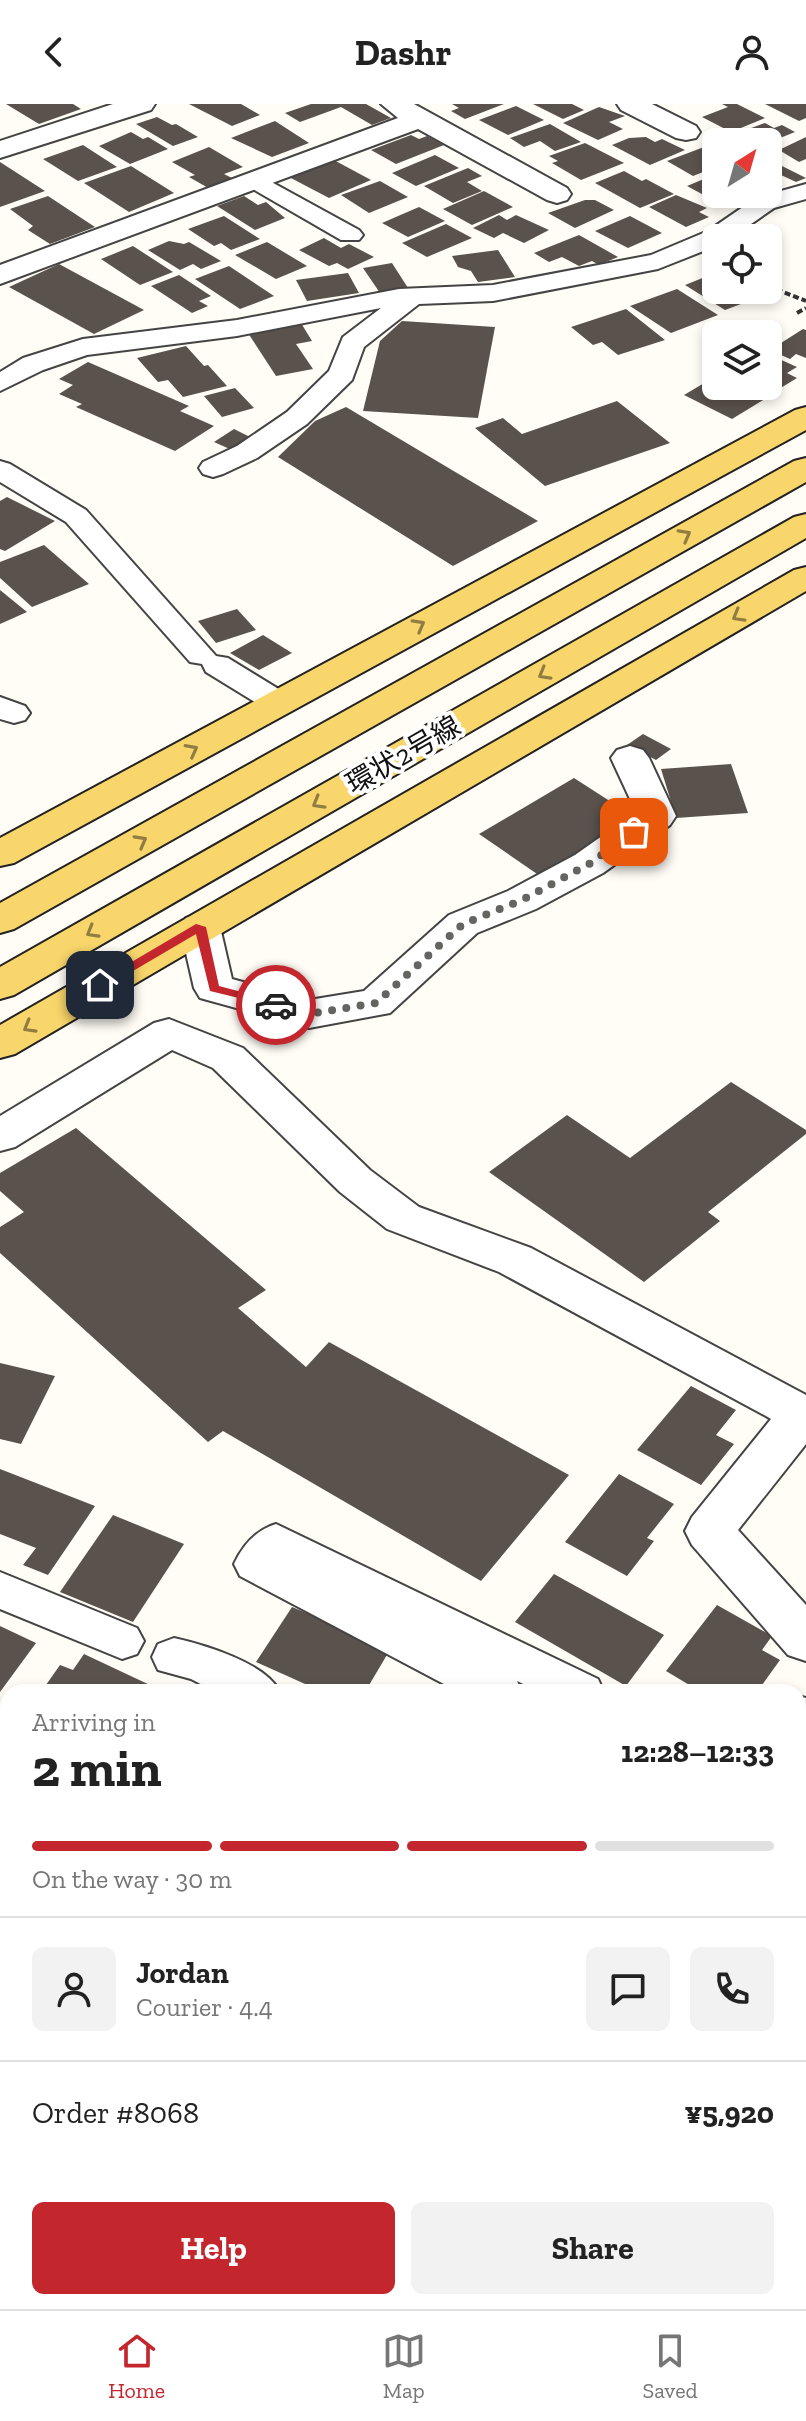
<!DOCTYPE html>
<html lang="en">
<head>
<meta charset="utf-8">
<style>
	:root { --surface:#fff; --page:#f2f2f2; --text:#222; --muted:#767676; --line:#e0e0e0; --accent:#c4262e }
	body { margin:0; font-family:"Zilla Slab","Noto Sans JP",serif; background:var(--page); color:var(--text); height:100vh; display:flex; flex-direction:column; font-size:30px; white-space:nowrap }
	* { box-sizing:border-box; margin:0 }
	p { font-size:26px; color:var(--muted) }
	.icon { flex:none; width:44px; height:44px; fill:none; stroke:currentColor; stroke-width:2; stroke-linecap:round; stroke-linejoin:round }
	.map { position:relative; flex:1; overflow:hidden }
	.drawer { position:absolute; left:0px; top:1580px; width:806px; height:626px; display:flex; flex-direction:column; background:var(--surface); border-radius:24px 24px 0 0; box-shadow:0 4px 12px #0003 }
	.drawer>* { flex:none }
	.needle { width:52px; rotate:37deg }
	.fabs { position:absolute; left:702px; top:24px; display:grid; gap:16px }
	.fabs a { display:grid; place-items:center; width:80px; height:80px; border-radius:12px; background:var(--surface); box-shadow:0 4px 12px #0003; font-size:40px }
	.pin { position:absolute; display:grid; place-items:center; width:68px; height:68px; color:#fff; margin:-34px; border-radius:16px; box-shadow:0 4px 12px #0006 }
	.courier { position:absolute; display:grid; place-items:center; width:80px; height:80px; margin:-40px; border:6px solid #c4262e; border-radius:50%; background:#fff; color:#222; box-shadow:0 2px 10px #0007 }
	.overview em { font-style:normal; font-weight:800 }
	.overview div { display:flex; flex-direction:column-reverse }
	.overview { display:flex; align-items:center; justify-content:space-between; height:136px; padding:0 32px }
	h1 { font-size:52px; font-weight:800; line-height:60px }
	.bar { display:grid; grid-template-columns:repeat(4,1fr); gap:12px 8px; align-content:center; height:96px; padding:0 32px }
	.bar i { height:10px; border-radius:6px; background:var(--line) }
	.bar .on { background:var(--accent) }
	.bar p { grid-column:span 4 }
	.line { display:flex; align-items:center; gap:20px; padding:0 32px; border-top:2px solid var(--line) }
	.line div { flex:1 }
	.round { display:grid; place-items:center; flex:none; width:84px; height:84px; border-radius:12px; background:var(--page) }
	.button { display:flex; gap:16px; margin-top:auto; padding:16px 32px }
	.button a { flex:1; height:92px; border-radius:12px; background:var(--accent); color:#fff; font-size:32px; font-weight:800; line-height:92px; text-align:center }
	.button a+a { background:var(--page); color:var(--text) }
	header { display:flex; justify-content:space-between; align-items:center; height:104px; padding:0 32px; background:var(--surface); font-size:36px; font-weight:800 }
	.tab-bar { display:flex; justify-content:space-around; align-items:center; height:112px; border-top:2px solid var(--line); background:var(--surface); font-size:22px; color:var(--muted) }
	.tab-bar a { display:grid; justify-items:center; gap:4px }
	.tab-bar .on { color:var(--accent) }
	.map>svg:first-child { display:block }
	.cemetery { fill:#d9e3c4 }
	.building { fill:#5a524d }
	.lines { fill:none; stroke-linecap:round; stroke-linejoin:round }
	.lane-casing { stroke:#444; stroke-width:4 }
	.street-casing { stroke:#444; stroke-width:4 }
	.primary-casing { stroke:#222; stroke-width:4 }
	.path-far1 { stroke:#333; stroke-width:4; stroke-dasharray:6 3; stroke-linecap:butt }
	.path { stroke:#333; stroke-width:6; stroke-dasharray:10 5; stroke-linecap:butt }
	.lane { fill:#fff; fill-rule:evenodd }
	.street { fill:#fff; fill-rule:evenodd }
	.primary { fill:#f9d66b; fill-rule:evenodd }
	.oneway { stroke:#917d42 }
	.route { fill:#c4262e }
	.done { stroke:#646461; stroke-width:8; stroke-dasharray:0 14.4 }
	.labels { text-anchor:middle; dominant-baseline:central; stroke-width:8; stroke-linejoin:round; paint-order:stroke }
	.street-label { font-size:28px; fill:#111; stroke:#fff }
</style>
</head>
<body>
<header><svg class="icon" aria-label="back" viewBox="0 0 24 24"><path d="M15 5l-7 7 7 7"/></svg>Dashr<svg class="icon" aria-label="person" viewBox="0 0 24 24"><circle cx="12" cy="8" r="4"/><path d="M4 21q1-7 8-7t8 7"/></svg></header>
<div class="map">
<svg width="806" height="2205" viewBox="0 0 806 2205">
	<rect width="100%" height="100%" fill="#fffdf5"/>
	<!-- cemetery -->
	<path class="cemetery" d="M806 1773V2205H385L389 2198H798V1781Z"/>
	<!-- building -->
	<g class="building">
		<path d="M6 0H73L81 5 39 20Z"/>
		<path d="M189 0H241L260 11 232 22Z"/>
		<path d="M311 0H366L391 14 372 21 341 3 300 18 285 9Z"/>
		<path d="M452 0H504L465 15 451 7 459 4Z"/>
		<path d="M533 0H572L584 6 563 15Z"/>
		<path d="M722 0H737L765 14 731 28 702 13 728 3Z"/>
		<path d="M765 0H806V14L799 17Z"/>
		<path d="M516 2 544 16 508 31 479 16Z"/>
		<path d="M599 3 625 12 609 18 623 25 598 36 563 19Z"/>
		<path d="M157 13 172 21 176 20 198 33 173 42 136 20Z"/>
		<path d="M275 17 309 39 272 53 231 34Z"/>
		<path d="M765 19 774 24 782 21 795 28 775 36 779 38 768 43V38H739L747 34 738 29Z"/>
		<path d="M550 20 581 38 555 47 540 37 524 43 510 34Z"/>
		<path d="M131 28 143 35 148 33 168 45 130 60 99 42Z"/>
		<path d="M411 31 419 35 427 32 444 41 396 60 371 46Z"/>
		<path d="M646 33 655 38 662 35 685 46 650 61 612 41 629 34Z"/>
		<path d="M806 33V55L799 58 779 46Z"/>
		<path d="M585 39 624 59 581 76 552 59 558 57 549 52Z"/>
		<path d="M83 41 117 63 78 77 43 55Z"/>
		<path d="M209 43 243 63 224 70 234 75 210 85 189 73 195 71 172 58Z"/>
		<path d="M704 43 716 50V63L693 72 667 57Z"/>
		<path d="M435 51 459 64 416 82 392 69Z"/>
		<path d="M332 55 371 76 329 94 289 73Z"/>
		<path d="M768 55 806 74 796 78 781 71 768 78Z"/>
		<path d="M0 58 45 87 0 103Z"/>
		<path d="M131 62 174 89 129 108 84 79Z"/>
		<path d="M468 64 482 72 467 78 482 87 453 99 424 82Z"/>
		<path d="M624 67 642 77 646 75 674 90 640 104 595 79Z"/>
		<path d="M716 70V90H754L734 99 721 93 713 96 687 82Z"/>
		<path d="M380 77 408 93 369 109 341 91Z"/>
		<path d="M484 87 513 103 472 121 443 105Z"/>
		<path d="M676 91 707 104 699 108 709 113 686 123 649 103Z"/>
		<path d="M48 92 95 123 50 140 28 126 33 122 10 105Z"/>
		<path d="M244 92 258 101 266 98 285 114 255 126 217 102Z"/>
		<path d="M585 96H595L614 106 575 124 548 109Z"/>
		<path d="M419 103 445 117 408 133 382 119Z"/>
		<path d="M499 111 507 116 516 111 549 126 524 139 503 129 494 134 473 124Z"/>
		<path d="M224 112 260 135 231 146 221 139 214 142 188 125Z"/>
		<path d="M630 112 662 129 628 144 595 127Z"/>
		<path d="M446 120 472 134 427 153 402 139Z"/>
		<path d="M579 131 618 153 599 161 592 157 579 162 562 153 549 158 534 149Z"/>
		<path d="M324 134 341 144 349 140 374 153 348 165 337 159 329 162 299 146Z"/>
		<path d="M169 137 184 140 189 138 221 157 201 165 193 160 180 166 148 146Z"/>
		<path d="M267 138 307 162 276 175 235 151Z"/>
		<path d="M133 142 173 168 140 181 101 155Z"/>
		<path d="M498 146 515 173 478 178 471 167 458 163 452 152Z"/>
		<path d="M392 159 408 184 380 189 363 164Z"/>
		<path d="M59 160 144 206 94 230 9 183Z"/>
		<path d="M229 162 274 192 240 205 195 175Z"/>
		<path d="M348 169 359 189 307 197 296 176Z"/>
		<path d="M179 171 211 192 199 197 208 202 192 209 151 182Z"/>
		<path d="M705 173 709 176 716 173V186H761L767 190 725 206 685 181Z"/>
		<path d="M677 185 718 211 671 229 630 202Z"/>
		<path d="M626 205 665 236 618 251 602 238 593 241 571 223Z"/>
		<path d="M402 217 495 223 478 314 363 307 380 237Z"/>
		<path d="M301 219 312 237 296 240 313 265 276 272 248 229Z"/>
		<path d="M803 225 806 226V254L796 250 790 255 770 246Z"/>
		<path d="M186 242 204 262 208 261 227 282 183 293 168 276 158 278 137 254Z"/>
		<path d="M768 250 797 263 787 269 797 274 779 285 768 280Z"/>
		<path d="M88 258 189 302 180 307 214 322 175 347 76 303 82 300 59 290 73 281 59 275Z"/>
		<path d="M716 272V282H738L765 295 732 315 684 291Z"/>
		<path d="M235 284 254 304 222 313 204 292Z"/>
		<path d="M617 297 670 339 545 382 475 324 503 314 522 330Z"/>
		<path d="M346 303 538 417 453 462 278 353 315 317Z"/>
		<path d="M234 325 252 334 232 346 214 338Z"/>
		<path d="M7 393 55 417 5 447 0 445V397Z"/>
		<path d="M44 441 89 480 32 503 0 474V458Z"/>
		<path d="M0 486 27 508 0 520Z"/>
		<path d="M237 505 256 526 216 539 198 517Z"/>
		<path d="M263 531 292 549 259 566 230 549Z"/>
		<path d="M643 630 671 645 656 656 627 641Z"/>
		<path d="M731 660 748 709 676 714 661 665Z"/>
		<path d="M574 674 636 714 540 772 479 730Z"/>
		<path d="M731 978 806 1026V1030L708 1108 720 1117 644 1178 489 1068 567 1011 630 1054Z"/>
		<path d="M76 1024 266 1186 238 1204 306 1263 329 1238 569 1371 481 1477 223 1327 208 1338 0 1149V1123L24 1108 0 1087V1069Z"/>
		<path d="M0 1259 55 1272 21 1340 0 1335Z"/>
		<path d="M691 1282 736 1306 716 1331 734 1340 701 1381 637 1346Z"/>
		<path d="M0 1365 95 1402 48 1471 23 1461 36 1444 0 1430Z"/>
		<path d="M619 1370 674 1400 647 1434 654 1437 627 1472 565 1438Z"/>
		<path d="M113 1411 184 1440 133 1518 60 1488Z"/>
		<path d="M554 1470 664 1531 626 1582 515 1518Z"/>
		<path d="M717 1501 772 1532 762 1546 780 1556 757 1588H718L712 1584 709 1588H701L666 1567Z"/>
		<path d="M292 1503 391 1544 365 1588H323L256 1558Z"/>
		<path d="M0 1522 36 1539 0 1588Z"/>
		<path d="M84 1550 152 1582 148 1588H41L60 1561 73 1566Z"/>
		<path d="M0 1625 8 1627V1736L0 1733Z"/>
		<path d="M798 1672 806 1679V1732L798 1739Z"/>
		<path d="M8 1786V1900L0 1897V1802Z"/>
		<path d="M0 1970 8 1973 7 2075 0 2072Z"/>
		<path d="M130 2198H169L178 2205H124Z"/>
		<path d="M236 2198H275L269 2205H244Z"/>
	</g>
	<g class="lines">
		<!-- lane casing -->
		<g class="lane-casing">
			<g id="lane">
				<path d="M255 69 359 126 363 131 359 136H341L246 81 243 76 246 71Z"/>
				<path d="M806 80V95L774 104 731 134H716V142L658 165 493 197 419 200 364 243 352 276 307 320 257 354 223 370 213 373 203 370 199 364 203 358 237 342 287 308 329 267 343 233 381 204 237 232 87 251 43 266 0 287V268L23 254 83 235 237 216 399 185 493 181 651 151 708 127 756 94Z"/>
				<path d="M0 357 10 360 86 406 216 552 228 554 290 592 295 599 290 606 279 609 268 606 206 568 202 560 190 558 66 418 0 378Z"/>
				<path d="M0 593 25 602 30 609 25 616 14 619 0 615Z"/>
				<path d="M276 1420 598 1575 604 1588H540L517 1577 522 1588H459L240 1472 234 1460C243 1441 256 1426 276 1420Z"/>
				<path d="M0 1468 137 1524 144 1537 137 1550 122 1555 0 1505Z"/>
				<path d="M174 1534C205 1541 266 1559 280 1588H216L191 1575 158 1566 152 1553 158 1540Z"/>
				<path d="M798 1592 806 1594V1632L798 1630Z"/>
				<path d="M2 1905 8 1907V1953L0 1950Z"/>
				<path d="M56 2198H109L106 2205H53Z"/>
			</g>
		</g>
		<!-- street casing -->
		<g class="street-casing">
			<g id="street">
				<path d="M113 0H155L151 6 0 54V37Z"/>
				<path d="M381 0H414L567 84 571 90 567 96 557 99 547 96 418 25 0 180V161L398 14Z"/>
				<path d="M617 0H652L696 22 700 28 696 34 686 36 676 34 621 6Z"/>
				<path d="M630 642 643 646 649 654 676 712 670 721 603 769 536 805 477 829 390 909 309 924 200 894 194 884 180 823 186 814 200 810 214 814 220 823 232 875 309 896 364 887 449 811 508 787 575 751 636 708 611 654 617 646Z"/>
				<path d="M169 915 243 944 370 1066 419 1103 531 1144 806 1291V1340L738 1426 806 1501V1557L788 1551 692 1441 685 1427 692 1413 771 1315 766 1312 499 1168 387 1125 340 1088 213 964 172 946 15 1043 0 1047V1012L154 919Z"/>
			</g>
		</g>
		<!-- primary casing -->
		<g class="primary-casing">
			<g id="primary">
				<path d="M806 303V326L14 759 0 762V734L795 306Z"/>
				<path d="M806 354V378L14 825 0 829V799L794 357Z"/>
				<path d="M806 410V434L14 891 0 895V863L794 413Z"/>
				<path d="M806 463V487L15 950 0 954V921L794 466Z"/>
			</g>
		</g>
		<!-- path-far1 -->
		<g class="path-far1">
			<path d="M768 182 806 197"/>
			<path d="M797 209 806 204"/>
		</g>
		<!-- path -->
		<path class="path" d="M0 2125 8 2127"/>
		<!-- lane -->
		<use href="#lane" class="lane"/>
		<!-- street -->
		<use href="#street" class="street"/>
		<!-- primary -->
		<use href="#primary" class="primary"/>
	</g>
	<!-- one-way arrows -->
	<defs><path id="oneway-chevron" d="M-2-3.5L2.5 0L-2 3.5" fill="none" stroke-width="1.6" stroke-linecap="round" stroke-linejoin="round" transform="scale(2)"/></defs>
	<g class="oneway">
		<use href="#oneway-chevron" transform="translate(685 431) rotate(-29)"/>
		<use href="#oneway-chevron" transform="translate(738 512) rotate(150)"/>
		<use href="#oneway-chevron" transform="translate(419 521) rotate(-29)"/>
		<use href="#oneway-chevron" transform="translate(544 570) rotate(150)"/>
		<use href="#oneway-chevron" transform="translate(192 646) rotate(-28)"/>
		<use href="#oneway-chevron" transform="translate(318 699) rotate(150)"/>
		<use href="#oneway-chevron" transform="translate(141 737) rotate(-29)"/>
		<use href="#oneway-chevron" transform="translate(92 828) rotate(150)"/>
		<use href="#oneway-chevron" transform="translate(29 923) rotate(150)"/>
	</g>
	<!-- route -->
	<path class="route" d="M196 820 206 823 219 882 280 898V904L210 887 196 830 104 884H96V879Z"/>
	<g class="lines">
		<!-- done -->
		<path class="done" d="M276 901 309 910 376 899 463 820 522 796 589 760 634 728"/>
	</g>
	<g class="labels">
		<!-- street labels -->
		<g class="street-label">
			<text transform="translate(403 651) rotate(-30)">環状2号線</text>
		</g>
	</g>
</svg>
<div class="fabs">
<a><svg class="needle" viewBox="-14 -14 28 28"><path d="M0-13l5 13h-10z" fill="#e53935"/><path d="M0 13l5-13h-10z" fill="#767676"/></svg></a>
<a><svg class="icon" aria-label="locate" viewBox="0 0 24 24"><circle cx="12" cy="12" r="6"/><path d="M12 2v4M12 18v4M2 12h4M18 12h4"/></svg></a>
<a><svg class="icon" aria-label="layers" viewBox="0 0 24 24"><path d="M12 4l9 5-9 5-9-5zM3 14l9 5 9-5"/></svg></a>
</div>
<div class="pin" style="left:634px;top:728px;background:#ea580c"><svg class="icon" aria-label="bag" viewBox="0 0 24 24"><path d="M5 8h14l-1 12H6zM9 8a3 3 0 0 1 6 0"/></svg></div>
<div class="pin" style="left:100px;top:881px;background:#1f2937"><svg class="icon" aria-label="home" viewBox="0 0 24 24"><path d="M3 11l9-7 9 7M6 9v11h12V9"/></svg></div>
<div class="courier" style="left:276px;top:901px"><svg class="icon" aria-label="car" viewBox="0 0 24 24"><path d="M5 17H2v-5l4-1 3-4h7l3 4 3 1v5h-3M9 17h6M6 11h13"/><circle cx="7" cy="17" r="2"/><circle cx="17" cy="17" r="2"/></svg></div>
<section class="drawer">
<div class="overview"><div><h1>2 min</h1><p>Arriving in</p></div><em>12:28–12:33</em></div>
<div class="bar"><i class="on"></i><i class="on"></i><i class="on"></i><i></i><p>On the way · 30 m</p></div>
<div class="line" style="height:144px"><a class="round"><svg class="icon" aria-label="person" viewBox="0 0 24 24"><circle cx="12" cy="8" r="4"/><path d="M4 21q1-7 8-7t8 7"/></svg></a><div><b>Jordan</b><p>Courier · 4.4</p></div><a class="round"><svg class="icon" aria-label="chat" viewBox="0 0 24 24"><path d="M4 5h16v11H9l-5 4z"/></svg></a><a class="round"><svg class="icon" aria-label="phone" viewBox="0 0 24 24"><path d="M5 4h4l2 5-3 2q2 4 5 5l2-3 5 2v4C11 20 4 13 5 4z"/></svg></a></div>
<div class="line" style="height:104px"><div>Order #8068</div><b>¥5,920</b></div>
<div class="button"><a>Help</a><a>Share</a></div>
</section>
</div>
<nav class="tab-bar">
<a class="on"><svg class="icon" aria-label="home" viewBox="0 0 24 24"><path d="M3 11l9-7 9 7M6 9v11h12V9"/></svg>Home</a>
<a><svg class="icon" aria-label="map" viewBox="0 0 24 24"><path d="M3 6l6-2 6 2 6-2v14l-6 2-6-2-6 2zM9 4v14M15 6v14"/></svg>Map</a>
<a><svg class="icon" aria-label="saved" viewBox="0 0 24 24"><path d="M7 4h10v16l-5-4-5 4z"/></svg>Saved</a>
</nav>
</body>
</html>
